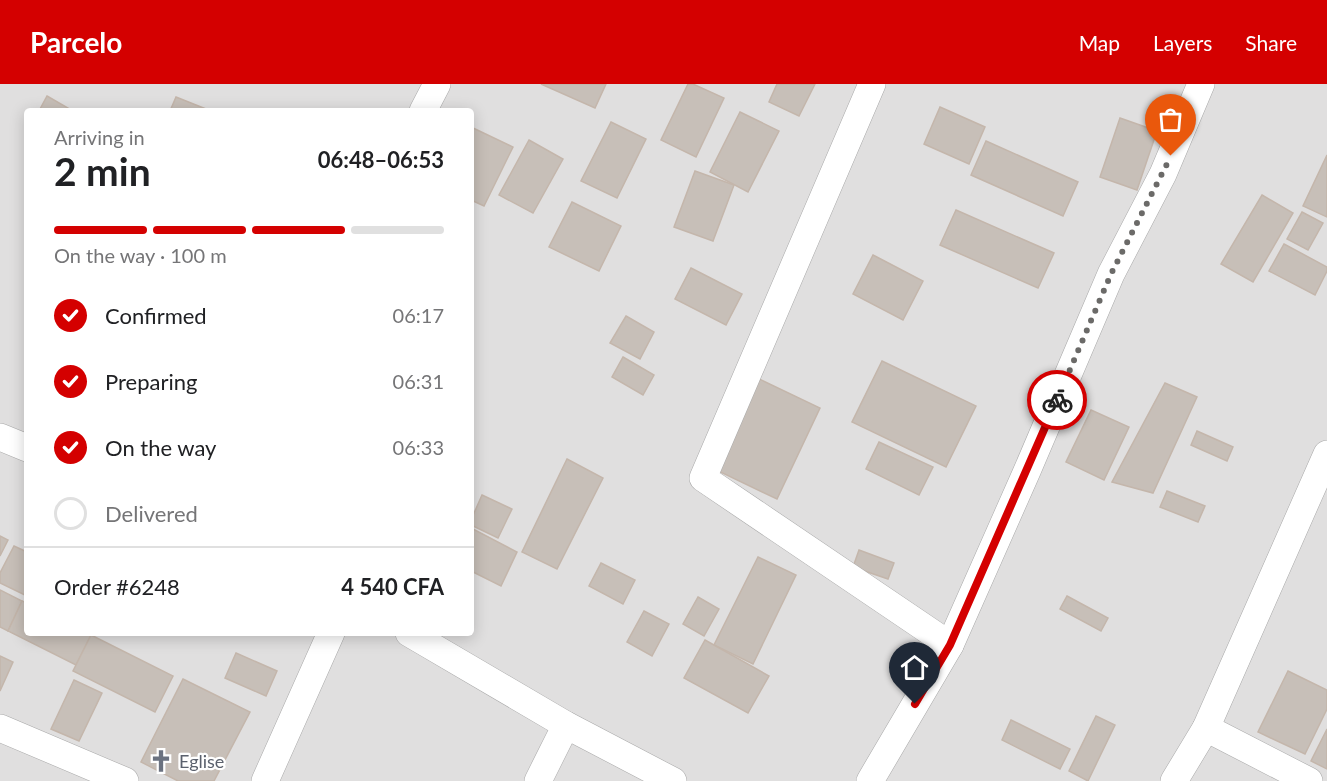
<!DOCTYPE html>
<html lang="en">
<head>
<meta charset="utf-8">
<style>
	:root { --surface:#fff; --page:#f6f6f6; --text:#202124; --muted:#757577; --line:#e0e0e0; --accent:#d40000 }
	body { margin:0; font-family:Lato,sans-serif; background:var(--page); color:var(--text); height:100vh; display:flex; flex-direction:column; font-size:22px; white-space:nowrap }
	* { box-sizing:border-box; margin:0 }
	p { font-size:20px; color:var(--muted) }
	.icon { flex:none; width:33px; height:33px; fill:none; stroke:currentColor; stroke-width:2; stroke-linecap:round; stroke-linejoin:round }
	.map { position:relative; flex:1; overflow:hidden }
	.side { position:absolute; left:24px; top:24px; width:450px; height:528px; display:flex; flex-direction:column; background:var(--surface); border-radius:6px; box-shadow:0 3px 15px #0003 }
	.side>* { flex:none }
	.pin { position:absolute; display:grid; place-items:center; width:51px; height:51px; color:#fff; margin:-62px -26px; border-radius:50% 50% 50% 0; rotate:-45deg; box-shadow:0 0 6px #0007 }
	.pin .icon { rotate:45deg }
	.courier { position:absolute; display:grid; place-items:center; width:60px; height:60px; margin:-30px; border:4px solid #d40000; border-radius:50%; background:#fff; color:#222; box-shadow:0 2px 8px #0007 }
	.summary em { font-style:normal; font-weight:700 }
	.summary div { display:flex; flex-direction:column-reverse }
	.summary { display:flex; align-items:center; justify-content:space-between; height:102px; padding:0 30px }
	h1 { font-size:39px; font-weight:700; line-height:45px }
	.bar { display:grid; grid-template-columns:repeat(4,1fr); gap:9px 6px; align-content:center; height:72px; padding:0 30px }
	.bar i { height:8px; border-radius:4px; background:var(--line) }
	.bar .current { background:var(--accent) }
	.bar p { grid-column:span 4 }
	.line { display:flex; align-items:center; gap:15px; padding:0 30px; border-top:2px solid var(--line) }
	.line div { flex:1 }
	ol { padding:0 30px; list-style:none }
	li { display:flex; align-items:center; gap:18px; height:66px }
	li p { margin-inline-start:auto }
	li .icon { padding:6px; border-radius:50%; background:var(--accent); color:#fff; stroke-width:4 }
	li:last-child { color:var(--muted) }
	li i { width:33px; height:33px; border:3px solid var(--line); border-radius:50% }
	header { display:flex; align-items:center; gap:36px; box-sizing:border-box; height:84px; padding:0 30px; background:var(--accent); color:#fff }
	header strong { font-size:28px }
	nav { display:flex; gap:33px; margin-inline-start:auto; font-size:21px }
	.map>svg:first-child { display:block }
	.residential { fill:#e0dfdf; fill-rule:evenodd }
	.building { fill:#c7bfb8; stroke:#c4b6ab; stroke-width:1.5 }
	.lines { fill:none; stroke-linecap:round; stroke-linejoin:round }
	.minor-casing { stroke:#a9a9a9; stroke-width:28 }
	.minor { stroke:#fff; stroke-width:27 }
	.done { stroke:#6b6a68; stroke-width:6; stroke-dasharray:0 10.8 }
	.route { stroke:#d40000; stroke-width:8 }
	.labels { text-anchor:middle; dominant-baseline:central; stroke-width:4.5; stroke-linejoin:round; paint-order:stroke }
	.worship-label { font-size:18px; fill:#5b616d; stroke:#fff; text-anchor:start }
</style>
</head>
<body>
<header>
<strong>Parcelo</strong>
<nav><a>Map</a><a>Layers</a><a>Share</a></nav>
</header>
<div class="map">
<svg width="1327" height="697" viewBox="0 0 1327 697">
	<rect width="100%" height="100%" fill="#f2efe9"/>
	<!-- residential -->
	<path class="residential" d="M0 0H1327V697H0ZM27 27H471V549H27Z"/>
	<!-- building -->
	<g class="building">
		<path d="M541 0H606L595 24Z"/>
		<path d="M688 0H693L724 14 696 73 661 56Z"/>
		<path d="M777 0H815L799 32 769 18Z"/>
		<path d="M47 12 68 24 67 27H39Z"/>
		<path d="M176 13 211 27H170Z"/>
		<path d="M940 23 985 43 969 80 924 60Z"/>
		<path d="M740 28 779 47 748 108 710 88Z"/>
		<path d="M1120 34 1157 47 1137 106 1100 93Z"/>
		<path d="M611 38 646 55 617 114 581 97Z"/>
		<path d="M471 43 513 63 484 122 471 116Z"/>
		<path d="M529 56 563 75 533 129 499 111Z"/>
		<path d="M986 57 1078 98 1063 132 971 91Z"/>
		<path d="M1327 71V133L1303 122Z"/>
		<path d="M695 87 734 101 713 157 674 143Z"/>
		<path d="M1262 111 1293 129 1253 198 1221 180Z"/>
		<path d="M572 118 621 142 599 187 549 163Z"/>
		<path d="M956 126 1054 169 1038 204 940 161Z"/>
		<path d="M1302 128 1323 139 1308 166 1287 155Z"/>
		<path d="M1284 160 1327 183V187L1315 211 1269 187Z"/>
		<path d="M873 171 923 197 903 236 853 210Z"/>
		<path d="M691 184 742 210 726 241 675 215Z"/>
		<path d="M626 232 654 248 640 275 610 259Z"/>
		<path d="M623 273 654 291 643 311 612 293Z"/>
		<path d="M882 277 976 322 946 383 852 338Z"/>
		<path d="M755 293 820 324 777 415 712 384Z"/>
		<path d="M1165 299 1197 313 1153 409 1112 398Z"/>
		<path d="M1091 326 1129 343 1104 396 1066 378Z"/>
		<path d="M1197 347 1233 363 1227 377 1191 361Z"/>
		<path d="M879 358 933 383 919 411 866 385Z"/>
		<path d="M567 375 603 394 557 485 522 468Z"/>
		<path d="M1167 407 1205 422 1198 438 1160 423Z"/>
		<path d="M482 411 512 425 498 454 471 441V436Z"/>
		<path d="M471 444 517 468 501 502 471 487Z"/>
		<path d="M0 452 8 456 0 472Z"/>
		<path d="M14 462 27 468V512L0 499V489Z"/>
		<path d="M859 466 894 479 888 495 853 483Z"/>
		<path d="M758 473 796 491 753 580 714 561Z"/>
		<path d="M601 479 635 496 623 520 589 502Z"/>
		<path d="M0 506 22 517 8 547 0 543Z"/>
		<path d="M1067 512 1108 534 1101 547 1060 525Z"/>
		<path d="M698 513 719 525 704 552 683 540Z"/>
		<path d="M22 517 27 519V549H88L91 551 76 581 8 547Z"/>
		<path d="M644 527 669 540 652 572 627 558Z"/>
		<path d="M91 551 173 592 155 628 73 587Z"/>
		<path d="M705 556 769 592 748 629 684 594Z"/>
		<path d="M236 569 277 587 266 612 225 594Z"/>
		<path d="M0 572 13 578 0 607Z"/>
		<path d="M1288 587 1327 606V625L1305 670 1258 648Z"/>
		<path d="M183 595 250 628 214 697H178L141 678Z"/>
		<path d="M74 596 102 609 79 657 51 645Z"/>
		<path d="M1096 632 1115 641 1088 697 1069 687Z"/>
		<path d="M1011 636 1070 665 1060 685 1002 656Z"/>
		<path d="M1327 645V685L1311 677Z"/>
	</g>
	<g class="lines">
		<!-- minor casing -->
		<g class="minor-casing">
			<g id="minor">
				<path d="M872 0 703 394 950 561"/>
				<path d="M423 27 437 0"/>
				<path d="M0 353 27 364"/>
				<path d="M409 549 566 641 673 697"/>
				<path d="M0 644 125 697"/>
				<path d="M1206 644 1309 697"/>
				<path d="M265 697 331 549"/>
				<path d="M538 697 566 641"/>
				<path d="M870 697 950 561 1027 387 1111 190 1163 90 1201 0"/>
				<path d="M1174 697 1206 644 1327 370"/>
			</g>
		</g>
		<!-- minor -->
		<use href="#minor" class="minor"/>
	</g>
	<g class="lines">
		<!-- done -->
		<path class="done" d="M1057 316 1111 190 1171 72"/>
		<!-- route -->
		<path class="route" d="M915 620 950 561 1057 316"/>
	</g>
	<!-- icons -->
	<defs>
		<g id="church-bare" transform="scale(1.8)"><path d="M-1.2-6h2.4v3.5h3.3v2.4h-3.3V6h-2.4V-.1h-3.3v-2.4h3.3Z" fill="#6b7280" stroke="#fff" stroke-width="2.5" paint-order="stroke"/></g>
	</defs>
	<g fill-rule="evenodd">
		<use href="#church-bare" x="161" y="677"/>
	</g>
	<g class="labels">
		<!-- worship labels -->
		<g class="worship-label">
			<text x="179" y="677">Eglise</text>
		</g>
	</g>
</svg>
<div class="pin" style="left:1171px;top:72px;background:#ea580c"><svg class="icon" aria-label="bag" viewBox="0 0 24 24"><path d="M5 8h14l-1 12H6zM9 8a3 3 0 0 1 6 0"/></svg></div>
<div class="pin" style="left:915px;top:620px;background:#1f2937"><svg class="icon" aria-label="home" viewBox="0 0 24 24"><path d="M3 11l9-7 9 7M6 9v11h12V9"/></svg></div>
<div class="courier" style="left:1057px;top:316px"><svg class="icon" aria-label="bike" viewBox="0 0 24 24"><circle cx="6" cy="16" r="4"/><circle cx="18" cy="16" r="4"/><path d="M6 16l4-8h5l3 8M10 8l3 8H6M13 5h3"/></svg></div>
<section class="side">
<div class="summary"><div><h1>2 min</h1><p>Arriving in</p></div><em>06:48–06:53</em></div>
<div class="bar"><i class="current"></i><i class="current"></i><i class="current"></i><i></i><p>On the way · 100 m</p></div>
<ol>
<li><svg class="icon" aria-label="check" viewBox="0 0 24 24"><path d="M5 12l5 5 9-10"/></svg>Confirmed<p>06:17</p></li>
<li><svg class="icon" aria-label="check" viewBox="0 0 24 24"><path d="M5 12l5 5 9-10"/></svg>Preparing<p>06:31</p></li>
<li><svg class="icon" aria-label="check" viewBox="0 0 24 24"><path d="M5 12l5 5 9-10"/></svg>On the way<p>06:33</p></li>
<li><i></i>Delivered</li>
</ol>
<div class="line" style="height:78px"><div>Order #6248</div><b>4 540 CFA</b></div>
</section>
</div>
</body>
</html>
